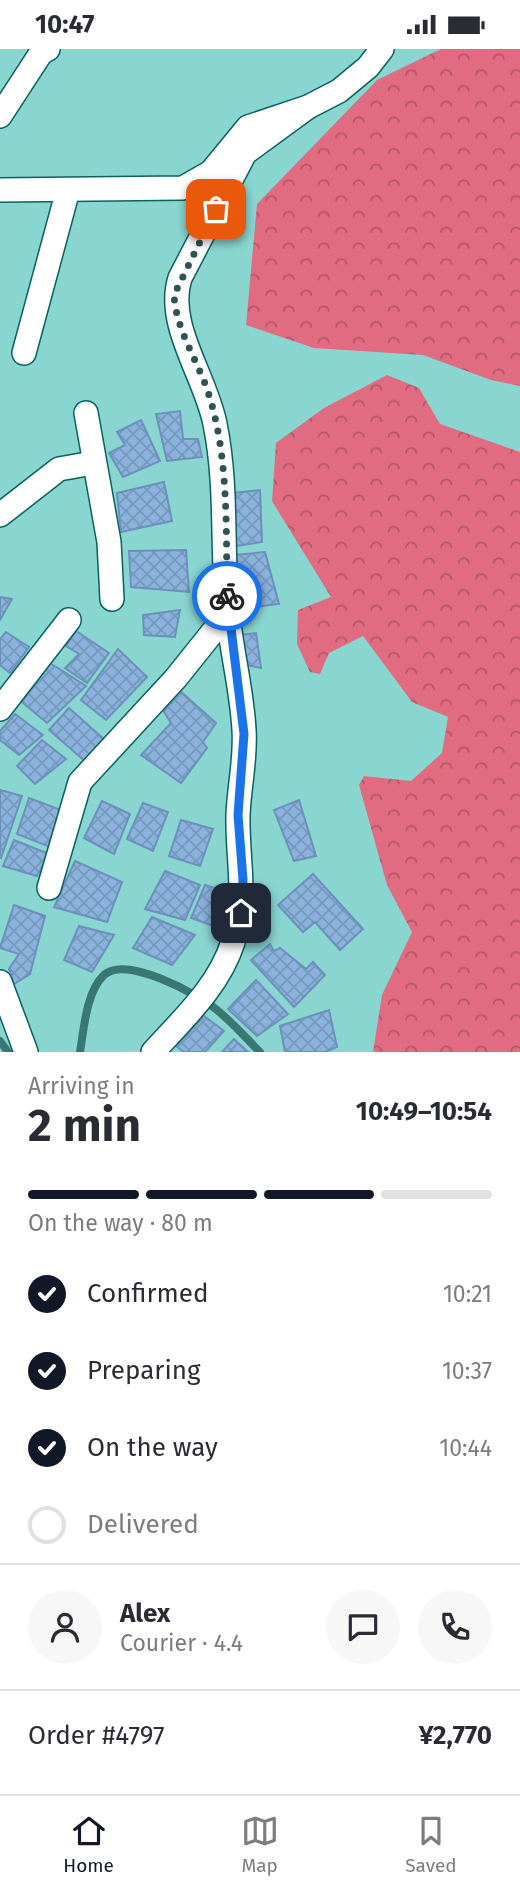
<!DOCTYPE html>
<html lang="en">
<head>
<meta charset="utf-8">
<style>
	:root { --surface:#fff; --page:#f7f7f7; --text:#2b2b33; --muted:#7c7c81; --line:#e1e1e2; --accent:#111827 }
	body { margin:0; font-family:"Fira Sans",sans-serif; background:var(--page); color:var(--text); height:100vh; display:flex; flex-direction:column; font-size:26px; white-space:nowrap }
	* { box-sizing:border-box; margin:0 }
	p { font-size:23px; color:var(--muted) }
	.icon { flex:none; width:38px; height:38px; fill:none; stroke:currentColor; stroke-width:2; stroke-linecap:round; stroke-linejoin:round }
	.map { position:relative; height:1003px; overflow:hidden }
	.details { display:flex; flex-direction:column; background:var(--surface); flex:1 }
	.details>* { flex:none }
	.pin { position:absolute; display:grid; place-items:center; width:60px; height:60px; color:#fff; margin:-30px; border-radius:14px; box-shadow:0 4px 10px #0006 }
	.courier { position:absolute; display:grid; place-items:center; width:70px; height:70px; margin:-35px; border:5px solid #1a73e8; border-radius:50%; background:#fff; color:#222; box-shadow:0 2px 9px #0007 }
	.headline em { font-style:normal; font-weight:700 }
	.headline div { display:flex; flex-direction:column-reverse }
	.headline { display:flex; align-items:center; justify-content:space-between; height:119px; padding:0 28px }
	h1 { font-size:46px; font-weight:700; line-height:52px }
	.bar { display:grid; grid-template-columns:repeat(4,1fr); gap:10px 7px; align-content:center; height:84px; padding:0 28px }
	.bar i { height:9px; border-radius:5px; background:var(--line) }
	.bar .on { background:var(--accent) }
	.bar p { grid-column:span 4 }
	.line { display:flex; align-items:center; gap:18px; padding:0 28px; border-top:2px solid var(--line) }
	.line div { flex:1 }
	.round { display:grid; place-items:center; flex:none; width:74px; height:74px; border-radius:37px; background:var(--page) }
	ol { padding:0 28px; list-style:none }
	li { display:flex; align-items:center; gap:21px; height:77px }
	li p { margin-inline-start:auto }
	li .icon { padding:7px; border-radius:50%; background:var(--accent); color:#fff; stroke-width:4 }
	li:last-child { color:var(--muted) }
	li i { width:38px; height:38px; border:4px solid var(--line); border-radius:50% }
	.status { display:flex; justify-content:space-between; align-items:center; height:49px; padding:0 35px; background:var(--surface); direction:ltr }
	.status svg { height:19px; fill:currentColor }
	.menu { display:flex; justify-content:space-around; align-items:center; height:98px; border-top:2px solid var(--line); background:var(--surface); font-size:19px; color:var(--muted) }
	.menu a { display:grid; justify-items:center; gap:4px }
	.menu .on { color:var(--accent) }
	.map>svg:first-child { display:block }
	.forest { fill:url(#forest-crowns) }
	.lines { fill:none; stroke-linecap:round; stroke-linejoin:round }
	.stream { stroke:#397773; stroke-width:8 }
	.building { fill:url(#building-cross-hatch); stroke:#6b91bb; stroke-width:2 }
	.street-casing { stroke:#08625f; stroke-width:26 }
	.street { stroke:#fff; stroke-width:23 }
	.done { stroke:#305452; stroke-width:7; stroke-dasharray:0 12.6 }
	.route { stroke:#1a73e8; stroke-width:9 }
</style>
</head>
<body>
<div class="status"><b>10:47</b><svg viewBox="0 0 49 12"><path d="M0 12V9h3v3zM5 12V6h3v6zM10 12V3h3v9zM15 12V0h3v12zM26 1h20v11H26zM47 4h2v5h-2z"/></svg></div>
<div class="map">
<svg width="520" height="1003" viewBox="0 0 520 1003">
	<defs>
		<pattern id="forest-crowns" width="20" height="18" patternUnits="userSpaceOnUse" patternTransform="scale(1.75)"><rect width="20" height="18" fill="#e16b80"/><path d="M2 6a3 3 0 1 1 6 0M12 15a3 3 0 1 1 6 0" fill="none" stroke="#b45667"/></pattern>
		<pattern id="building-cross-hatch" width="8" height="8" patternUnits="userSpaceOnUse" patternTransform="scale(1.75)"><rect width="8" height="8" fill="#8ab2dd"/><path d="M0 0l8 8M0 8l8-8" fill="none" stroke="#7598bc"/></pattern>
	</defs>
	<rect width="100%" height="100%" fill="#89d5d0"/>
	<!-- forest -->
	<g class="forest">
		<path d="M441 0H520V337L491 331 423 306 314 299 246 276 257 155 377 31Z"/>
		<path d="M387 326 419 339 440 375 520 403V1003H373L382 946 412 883 387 836 359 736 364 727 411 732 442 704 448 668 412 653 363 587 329 604 320 625 310 623 297 595 298 561 331 548 272 452 276 394 324 359Z"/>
	</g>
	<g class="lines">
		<!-- stream -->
		<g class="stream">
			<path d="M0 992 8 1003"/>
			<path d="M80 1003C84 980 86 943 104 926 126 906 198 945 217 961 233 974 246 989 260 1003"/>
		</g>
	</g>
	<!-- building -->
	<g class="building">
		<path d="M180 362 183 390H198L202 408 167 412 156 365Z"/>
		<path d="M141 371 160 412 123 428 109 404 125 396 117 383Z"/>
		<path d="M164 433 172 472 121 483 117 444Z"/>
		<path d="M260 441 262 493 229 498 233 444Z"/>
		<path d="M186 501 189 543 131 538 129 502Z"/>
		<path d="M265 503 279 555 245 559 235 506Z"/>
		<path d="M0 548 12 550 0 571Z"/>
		<path d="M180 561 175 588 144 586 143 566Z"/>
		<path d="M76 582 109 604 87 634 65 619 79 605 66 597Z"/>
		<path d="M6 583 29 598 10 624 0 616V590Z"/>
		<path d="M256 584 261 619 242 615 240 586Z"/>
		<path d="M118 600 147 628 106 671 81 651Z"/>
		<path d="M50 614 86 637 47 674 22 653Z"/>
		<path d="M179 641 216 674 203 693 207 699 181 734 141 706 171 674 163 661Z"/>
		<path d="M69 659 104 690 86 713 49 681Z"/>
		<path d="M15 665 43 686 19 706 0 691V682Z"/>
		<path d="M42 691 66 710 35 735 17 717Z"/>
		<path d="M0 741 22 747 1 809 0 808Z"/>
		<path d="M29 749 61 761 50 798 17 785Z"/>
		<path d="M299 751 316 807 294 812 274 761Z"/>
		<path d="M102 752 130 765 114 805 84 789Z"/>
		<path d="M143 754 168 763 153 802 127 790Z"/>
		<path d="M181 771 213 780 200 817 169 807Z"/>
		<path d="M14 791 49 805 37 827 3 817Z"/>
		<path d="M75 812 122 833 107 873 54 858Z"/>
		<path d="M165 822 200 836 185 871 145 860Z"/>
		<path d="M313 825 363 880 340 901 315 873 303 883 278 856Z"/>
		<path d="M205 836 231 844 219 879 191 869Z"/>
		<path d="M14 856 45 867 30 925 14 935 9 920 19 905 0 899Z"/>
		<path d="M152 868 195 886 172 916 133 899Z"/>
		<path d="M79 877 114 886 92 923 64 911Z"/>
		<path d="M270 895 274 902 280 899 306 920 313 913 325 926 294 958 251 911Z"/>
		<path d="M256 931 288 965 257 987 228 960Z"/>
		<path d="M329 961 337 998 325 1003H285L280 977Z"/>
		<path d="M204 967 224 982 205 1003H184L176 997Z"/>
		<path d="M234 990 248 1003H222Z"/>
	</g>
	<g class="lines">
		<!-- street casing -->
		<g class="street-casing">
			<g id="street">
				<path d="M0 67 41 4 48 0"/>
				<path d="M0 141 183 139 211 123 248 78 308 58 339 42 368 18 382 0"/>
				<path d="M24 304 68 141"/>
				<path d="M86 364 109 493 112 550"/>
				<path d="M0 466 59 420 93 414"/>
				<path d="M0 660 69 571"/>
				<path d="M49 839 80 733 176 629 228 564"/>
				<path d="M0 933 26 1003"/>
				<path d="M153 1003C184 969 219 937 233 893 248 845 237 813 238 766 239 738 246 710 244 681 242 642 232 605 228 566 221 502 228 439 215 375 206 328 165 275 180 229L245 104 308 58"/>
			</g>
		</g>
		<!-- street -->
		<use href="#street" class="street"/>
	</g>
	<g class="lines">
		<!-- done -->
		<path class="done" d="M216 160 174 246C176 281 197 310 208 343 229 407 226 481 227 547"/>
		<!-- route -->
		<path class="route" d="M227 547 244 685 238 766 243 831 241 864"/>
	</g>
</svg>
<div class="pin" style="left:216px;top:160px;background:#ea580c"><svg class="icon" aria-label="bag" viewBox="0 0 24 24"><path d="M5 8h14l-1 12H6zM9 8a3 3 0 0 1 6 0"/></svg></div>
<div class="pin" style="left:241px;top:864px;background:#1f2937"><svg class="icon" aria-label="home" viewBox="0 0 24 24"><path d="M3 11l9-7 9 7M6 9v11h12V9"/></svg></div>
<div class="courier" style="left:227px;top:547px"><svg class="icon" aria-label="bike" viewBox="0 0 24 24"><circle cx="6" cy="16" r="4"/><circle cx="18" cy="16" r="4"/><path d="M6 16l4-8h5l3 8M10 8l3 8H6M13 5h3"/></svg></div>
</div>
<section class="details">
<div class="headline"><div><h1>2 min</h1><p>Arriving in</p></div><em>10:49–10:54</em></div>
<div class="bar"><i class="on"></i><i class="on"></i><i class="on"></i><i></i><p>On the way · 80 m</p></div>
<ol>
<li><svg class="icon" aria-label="check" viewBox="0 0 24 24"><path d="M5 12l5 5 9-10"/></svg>Confirmed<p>10:21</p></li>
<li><svg class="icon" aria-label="check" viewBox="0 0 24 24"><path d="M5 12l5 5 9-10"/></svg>Preparing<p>10:37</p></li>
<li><svg class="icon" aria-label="check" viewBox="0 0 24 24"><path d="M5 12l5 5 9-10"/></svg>On the way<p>10:44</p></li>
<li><i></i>Delivered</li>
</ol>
<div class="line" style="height:126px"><a class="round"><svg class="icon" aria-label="person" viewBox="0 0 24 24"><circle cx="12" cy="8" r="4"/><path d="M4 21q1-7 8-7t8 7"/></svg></a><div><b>Alex</b><p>Courier · 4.4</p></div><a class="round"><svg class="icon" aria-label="chat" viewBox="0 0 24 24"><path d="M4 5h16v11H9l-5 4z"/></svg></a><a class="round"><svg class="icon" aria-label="phone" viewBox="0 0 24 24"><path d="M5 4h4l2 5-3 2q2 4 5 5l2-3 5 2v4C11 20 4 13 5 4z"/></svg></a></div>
<div class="line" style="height:91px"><div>Order #4797</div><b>¥2,770</b></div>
</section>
<nav class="menu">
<a class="on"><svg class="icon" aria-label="home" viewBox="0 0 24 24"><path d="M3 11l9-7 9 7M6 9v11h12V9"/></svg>Home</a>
<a><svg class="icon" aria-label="map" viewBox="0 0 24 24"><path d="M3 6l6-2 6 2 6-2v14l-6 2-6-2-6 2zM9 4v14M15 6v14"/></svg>Map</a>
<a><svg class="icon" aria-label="saved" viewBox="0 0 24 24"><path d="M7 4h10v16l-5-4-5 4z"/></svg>Saved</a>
</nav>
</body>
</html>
